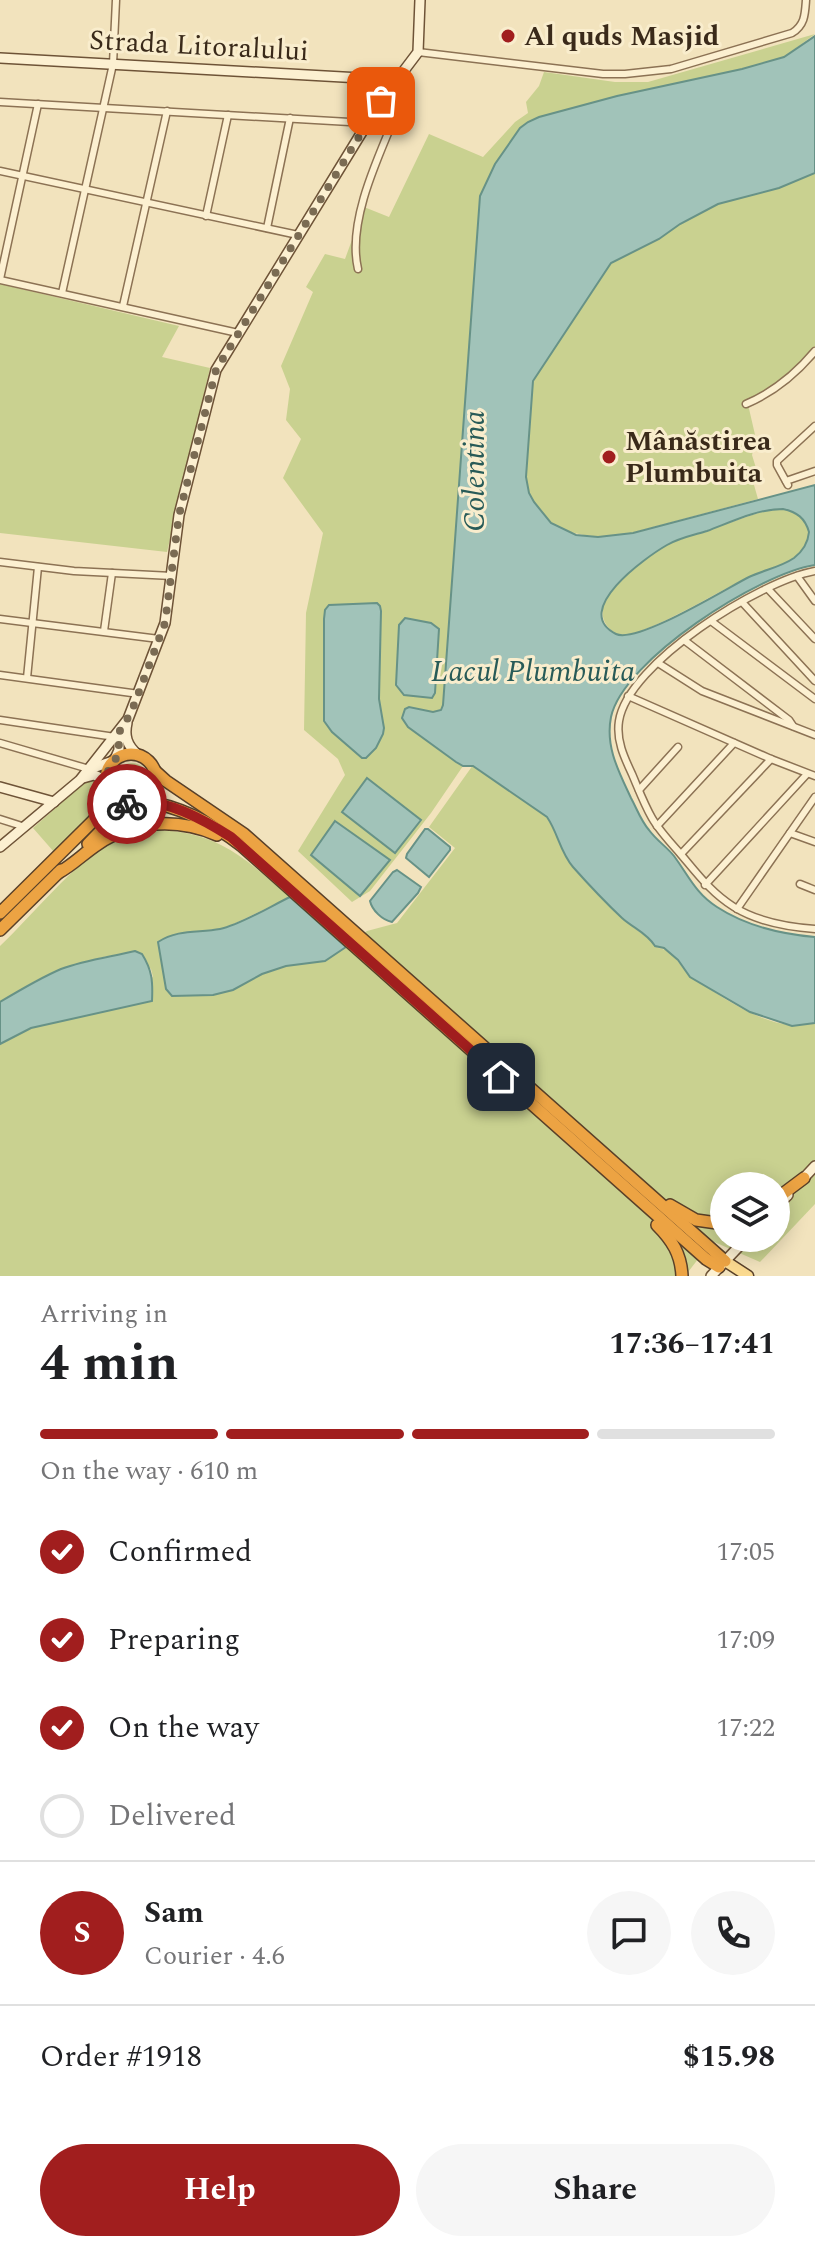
<!DOCTYPE html>
<html lang="en">
<head>
<meta charset="utf-8">
<style>
	:root { --surface:#fff; --page:#f6f6f6; --text:#202124; --muted:#757577; --line:#e0e0e0; --accent:#a11e1e }
	body { margin:0; font-family:Spectral,serif; background:var(--page); color:var(--text); height:100vh; display:flex; flex-direction:column; font-size:30px; white-space:nowrap }
	* { box-sizing:border-box; margin:0 }
	p { font-size:26px; color:var(--muted) }
	.icon { flex:none; width:44px; height:44px; fill:none; stroke:currentColor; stroke-width:2; stroke-linecap:round; stroke-linejoin:round }
	.map { position:relative; height:1276px; overflow:hidden }
	.details { display:flex; flex-direction:column; background:var(--surface); flex:1 }
	.details>* { flex:none }
	.tools { position:absolute; left:710px; top:1172px; display:grid; gap:16px }
	.tools a { display:grid; place-items:center; width:80px; height:80px; border-radius:50%; background:var(--surface); box-shadow:0 4px 20px #0003; font-size:40px }
	.pin { position:absolute; display:grid; place-items:center; width:68px; height:68px; color:#fff; margin:-34px; border-radius:16px; box-shadow:0 4px 12px #0006 }
	.courier { position:absolute; display:grid; place-items:center; width:80px; height:80px; margin:-40px; border:6px solid #a11e1e; border-radius:50%; background:#fff; color:#222; box-shadow:0 2px 10px #0007 }
	.overview em { font-style:normal; font-weight:700 }
	.overview div { display:flex; flex-direction:column-reverse }
	.overview { display:flex; align-items:center; justify-content:space-between; height:136px; padding:0 40px }
	h1 { font-size:52px; font-weight:700; line-height:60px }
	.bar { display:grid; grid-template-columns:repeat(4,1fr); gap:12px 8px; align-content:center; height:96px; padding:0 40px }
	.bar i { height:10px; border-radius:6px; background:var(--line) }
	.bar .active { background:var(--accent) }
	.bar p { grid-column:span 4 }
	.line { display:flex; align-items:center; gap:20px; padding:0 40px; border-top:2px solid var(--line) }
	.line div { flex:1 }
	.round { display:grid; place-items:center; flex:none; width:84px; height:84px; border-radius:42px; background:var(--page) }
	ol { padding:0 40px; list-style:none }
	li { display:flex; align-items:center; gap:24px; height:88px }
	li p { margin-inline-start:auto }
	li .icon { padding:8px; border-radius:50%; background:var(--accent); color:#fff; stroke-width:4 }
	li:last-child { color:var(--muted) }
	li i { width:44px; height:44px; border:4px solid var(--line); border-radius:50% }
	.button { display:flex; gap:16px; margin-top:auto; padding:16px 40px }
	.button a { flex:1; height:92px; border-radius:48px; background:var(--accent); color:#fff; font-size:32px; font-weight:700; line-height:92px; text-align:center }
	.button a+a { background:var(--page); color:var(--text) }
	.map>svg:first-child { display:block }
	.green { fill:#c9d190; fill-rule:evenodd }
	.water { fill:#a1c3b9; stroke:#679287; stroke-width:2; fill-rule:evenodd }
	.lines { fill:none; stroke-linecap:round; stroke-linejoin:round }
	.street-casing { stroke:#8c7254; stroke-width:9 }
	.secondary-casing { stroke:#6e5337; stroke-width:12 }
	.primary-casing { stroke:#594029; stroke-width:13 }
	.highway-casing { stroke:#594029; stroke-width:14 }
	.street { stroke:#fcf0d1; stroke-width:6 }
	.secondary { stroke:#fcf0d1; stroke-width:9 }
	.primary { stroke:#fbda90; stroke-width:10 }
	.highway { stroke:#eca343; stroke-width:11 }
	.done { stroke:#7a6b53; stroke-width:8; stroke-dasharray:0 14.4 }
	.route { stroke:#a11e1e; stroke-width:10 }
	.poi-dot { fill:#a11e1e; stroke:#f9edcd; stroke-width:3 }
	.labels { text-anchor:middle; dominant-baseline:central; stroke-width:6; stroke-linejoin:round; paint-order:stroke }
	.poi-label { font-size:28px; font-weight:bold; fill:#3a2a1a; stroke:#f9edcd; text-anchor:start }
	.street-label { font-size:28px; fill:#3a2a1a; stroke:#f9edcd }
	.water-label { font-size:30px; font-style:italic; fill:#285b58; stroke:#f9edcd }
</style>
</head>
<body>
<div class="map">
<svg width="815" height="1276" viewBox="0 0 815 1276">
	<rect width="100%" height="100%" fill="#f2e3bd"/>
	<!-- green -->
	<g class="green">
		<path d="M815 34 784 57 742 69 617 96 534 119 520 128 495 164 480 196 443 705 441 710 433 712 409 707 405 723 463 766 431 813 370 891 352 902 298 851 345 775 338 759 304 730 306 613 323 533 283 478 301 439 286 420 290 389 281 366 313 292 306 287 325 254 345 259 364 207 389 217 429 134 483 157 515 122 528 113 526 102 539 86 544 72 615 82H648Z"/>
		<path d="M815 173V346C795 369 775 386 747 400L756 439 752 455 756 468 750 471 758 499 620 536C580 539 537 531 527 485 523 470 527 451 528 436 529 419 529 403 532 386L536 376 597 285 606 268 616 259 718 204 779 188Z"/>
		<path d="M0 284 179 326 162 357 210 368 167 552 0 533Z"/>
		<path d="M774 509C787 509 799 511 806 523 811 533 809 543 802 551 789 565 769 568 753 575 714 593 679 617 638 632 628 636 618 637 610 629 580 600 650 553 673 542L764 511Z"/>
		<circle cx="132" cy="779" r="16"/>
		<path d="M473 765 547 817C558 833 560 852 573 867 590 887 610 907 630 924 640 934 648 936 658 948 675 950 679 967 690 975 716 994 757 1022 790 1025 798 1026 807 1024 815 1023V1204L760 1262 712 1241 685 1276H0V1044L31 1028 153 977 151 969 126 953 103 957 61 969 35 981 0 1002V946C33 915 75 861 114 841 146 824 190 829 221 845 247 858 268 879 290 897L223 929 206 930 162 960 166 989 233 990 262 974 286 966 325 961 367 931 397 923 455 848 429 827ZM724 1186H776V1238H724Z"/>
		<path d="M93 778 102 785C105 808 69 836 54 852L33 828 86 781Z"/>
	</g>
	<!-- water -->
	<g class="water">
		<path d="M815 36V173L779 188 718 204 680 224 659 239 611 263 533 381 526 477 529 493 534 502 551 523 576 535 598 537 633 533 815 485V565C760 573 623 660 611 717 605 747 619 772 631 798 637 809 641 821 649 830 656 840 667 847 674 856 688 875 696 894 717 907 746 926 781 934 815 937V1023L792 1026 750 1012 690 977 678 960 664 948 655 946C647 933 633 928 622 918 605 902 589 885 573 867 560 852 558 833 547 817L473 766H463L456 762 408 727 402 718 405 709 409 707 433 712 441 710 443 705 480 196 495 164 520 128 528 122 539 117 617 96 742 69 784 57ZM783 509C797 512 805 518 809 532 808 543 803 551 794 558 781 567 764 570 749 577 727 588 637 644 616 634 570 611 646 557 667 545 679 538 694 535 707 531 731 522 757 509 783 509Z"/>
		<path d="M377 603 380 606 381 611 379 699 384 728 383 734 376 748 366 758H362L332 732 324 721V619L325 610 329 605Z"/>
		<path d="M405 618 431 623 439 629 435 693 432 698 404 695 396 685 399 625Z"/>
		<path d="M367 778 421 820 395 853 342 812Z"/>
		<path d="M335 821 390 860 360 896 311 855Z"/>
		<path d="M425 829H428L450 847V850L429 877 406 858 407 854Z"/>
		<path d="M397 870 421 887 418 893 392 922C382 920 372 910 370 901L393 872Z"/>
		<path d="M290 897 346 947 325 961 286 966 262 974 233 990 213 995 172 996 166 989 158 942C178 929 198 933 220 929 240 925 271 906 290 897Z"/>
		<path d="M135 951 142 954C152 970 153 981 152 1001L31 1028 0 1044V1002C20 990 40 978 61 969 85 960 110 957 135 951Z"/>
	</g>
	<g class="lines">
		<!-- street casing -->
		<g class="street-casing">
			<g id="street">
				<path d="M418 52 603 74H625L671 69 792 33C805 25 805 14 806 0"/>
				<path d="M0 102 367 123"/>
				<path d="M0 171 298 235"/>
				<path d="M206 216 228 115"/>
				<path d="M267 228 290 118"/>
				<path d="M358 269C345 213 390 135 409 82L400 75"/>
				<path d="M0 279 38 104"/>
				<path d="M0 280 238 333"/>
				<path d="M62 293 113 64 116 0"/>
				<path d="M123 306 167 111"/>
				<path d="M746 404C774 392 795 375 815 351"/>
				<path d="M786 481 815 471"/>
				<path d="M788 485 777 465V461L815 426"/>
				<path d="M0 562 74 571 172 576"/>
				<path d="M815 571C760 581 628 663 619 721 616 740 624 757 632 774 638 788 644 804 652 818 659 830 669 841 678 851 696 872 710 892 734 907 758 922 787 927 815 929"/>
				<path d="M797 576 815 601"/>
				<path d="M768 589 815 639"/>
				<path d="M742 602 815 681"/>
				<path d="M0 619 159 639"/>
				<path d="M711 621 815 699"/>
				<path d="M104 631 112 573"/>
				<path d="M684 640 789 720 793 726"/>
				<path d="M658 663 702 691 815 735"/>
				<path d="M0 675 139 694"/>
				<path d="M27 678 38 567"/>
				<path d="M628 696 771 759 815 776"/>
				<path d="M0 720 115 737"/>
				<path d="M0 743 89 769"/>
				<path d="M639 790 678 747"/>
				<path d="M0 819 25 827"/>
				<path d="M657 826 734 743"/>
				<path d="M790 833 815 842"/>
				<path d="M681 854 771 759"/>
				<path d="M800 884 815 890"/>
				<path d="M705 885 807 774"/>
				<path d="M737 909 815 797"/>
			</g>
		</g>
		<!-- secondary casing -->
		<g class="secondary-casing">
			<g id="secondary">
				<path d="M0 58 396 80"/>
				<path d="M127 723C124 736 127 745 137 754"/>
				<path d="M115 759 119 750V733"/>
				<path d="M90 769 113 761"/>
				<path d="M83 778 94 775 106 780"/>
				<path d="M0 787 54 802"/>
				<path d="M0 847 80 780 128 719 165 623 179 515 216 370 381 101 418 52 420 0"/>
				<path d="M801 1181 815 1166"/>
				<path d="M776 1207 788 1195"/>
				<path d="M711 1276 747 1238"/>
			</g>
		</g>
		<!-- primary casing -->
		<g class="primary-casing">
			<path id="primary" d="M725 1261 748 1276"/>
		</g>
		<!-- highway casing -->
		<g class="highway-casing">
			<g id="highway">
				<circle cx="131" cy="779" r="25"/>
				<path d="M155 771 166 781 244 834 725 1261"/>
				<path d="M143 801C179 806 214 824 242 846L706 1259 719 1267"/>
				<path d="M88 844 117 814 131 804"/>
				<path d="M58 873C73 865 84 853 98 844 134 820 178 818 217 835"/>
				<path d="M0 913 93 821 103 807 108 789"/>
				<path d="M0 930 61 870"/>
				<path d="M776 1199 804 1178"/>
				<path d="M670 1205 696 1220 724 1224"/>
				<path d="M657 1225C672 1240 681 1254 682 1276"/>
			</g>
		</g>
		<!-- street -->
		<use href="#street" class="street"/>
		<!-- secondary -->
		<use href="#secondary" class="secondary"/>
		<!-- primary -->
		<use href="#primary" class="primary"/>
		<!-- highway -->
		<use href="#highway" class="highway"/>
	</g>
	<g class="lines">
		<!-- done -->
		<path class="done" d="M127 804 120 801 111 794 107 785V773L118 755 120 730 131 713 165 623 179 515 216 370 381 101"/>
		<!-- route -->
		<path class="route" d="M127 804C134 804 140 802 146 802 173 803 209 823 231 837L501 1077"/>
	</g>
	<!-- markers -->
	<g class="poi-dot">
		<circle cx="508" cy="36" r="8"/>
		<circle cx="609" cy="457" r="8"/>
	</g>
	<g class="labels">
		<!-- poi labels -->
		<g class="poi-label">
			<text x="524" y="36">Al quds Masjid</text>
			<text x="625" y="441">Mânăstirea<tspan x="625" dy="32">Plumbuita</tspan></text>
		</g>
		<!-- street labels -->
		<g class="street-label">
			<text transform="translate(199 46) rotate(3)">Strada Litoralului</text>
		</g>
		<!-- water labels -->
		<g class="water-label">
			<text transform="translate(475 471) rotate(-90)">Colentina</text>
			<text x="533" y="672">Lacul Plumbuita</text>
		</g>
	</g>
</svg>
<div class="tools">
<a><svg class="icon" aria-label="layers" viewBox="0 0 24 24"><path d="M12 4l9 5-9 5-9-5zM3 14l9 5 9-5"/></svg></a>
</div>
<div class="pin" style="left:381px;top:101px;background:#ea580c"><svg class="icon" aria-label="bag" viewBox="0 0 24 24"><path d="M5 8h14l-1 12H6zM9 8a3 3 0 0 1 6 0"/></svg></div>
<div class="pin" style="left:501px;top:1077px;background:#1f2937"><svg class="icon" aria-label="home" viewBox="0 0 24 24"><path d="M3 11l9-7 9 7M6 9v11h12V9"/></svg></div>
<div class="courier" style="left:127px;top:804px"><svg class="icon" aria-label="bike" viewBox="0 0 24 24"><circle cx="6" cy="16" r="4"/><circle cx="18" cy="16" r="4"/><path d="M6 16l4-8h5l3 8M10 8l3 8H6M13 5h3"/></svg></div>
</div>
<section class="details">
<div class="overview"><div><h1>4 min</h1><p>Arriving in</p></div><em>17:36–17:41</em></div>
<div class="bar"><i class="active"></i><i class="active"></i><i class="active"></i><i></i><p>On the way · 610 m</p></div>
<ol>
<li><svg class="icon" aria-label="check" viewBox="0 0 24 24"><path d="M5 12l5 5 9-10"/></svg>Confirmed<p>17:05</p></li>
<li><svg class="icon" aria-label="check" viewBox="0 0 24 24"><path d="M5 12l5 5 9-10"/></svg>Preparing<p>17:09</p></li>
<li><svg class="icon" aria-label="check" viewBox="0 0 24 24"><path d="M5 12l5 5 9-10"/></svg>On the way<p>17:22</p></li>
<li><i></i>Delivered</li>
</ol>
<div class="line" style="height:144px"><b class="round" style="background:var(--accent);color:#fff">S</b><div><b>Sam</b><p>Courier · 4.6</p></div><a class="round"><svg class="icon" aria-label="chat" viewBox="0 0 24 24"><path d="M4 5h16v11H9l-5 4z"/></svg></a><a class="round"><svg class="icon" aria-label="phone" viewBox="0 0 24 24"><path d="M5 4h4l2 5-3 2q2 4 5 5l2-3 5 2v4C11 20 4 13 5 4z"/></svg></a></div>
<div class="line" style="height:104px"><div>Order #1918</div><b>$15.98</b></div>
<div class="button"><a>Help</a><a>Share</a></div>
</section>
</body>
</html>
